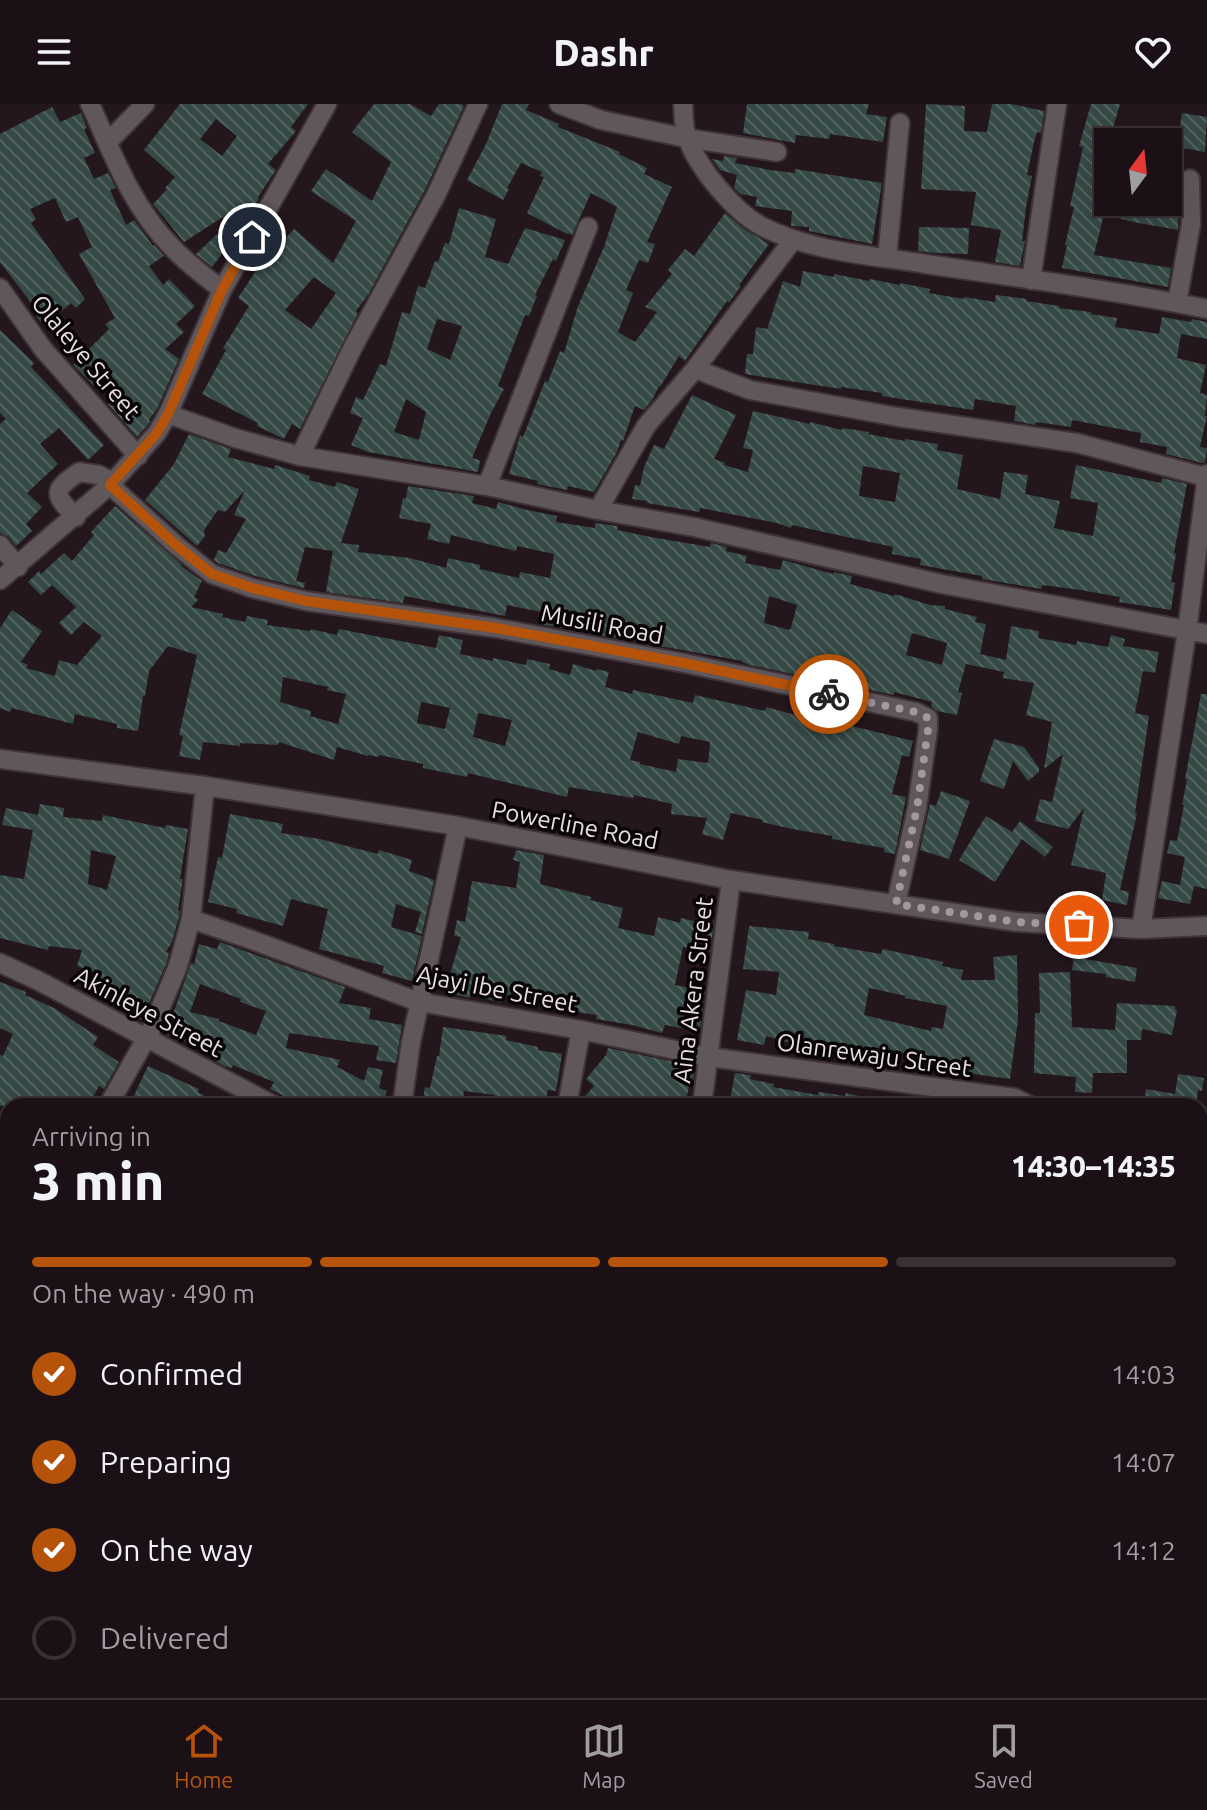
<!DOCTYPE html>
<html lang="en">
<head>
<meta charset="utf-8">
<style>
	:root { --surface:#1b1016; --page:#24191f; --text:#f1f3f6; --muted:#a09da1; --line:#393035; --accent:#b45309 }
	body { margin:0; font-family:Ubuntu,sans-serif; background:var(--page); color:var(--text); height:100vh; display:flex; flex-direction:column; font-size:30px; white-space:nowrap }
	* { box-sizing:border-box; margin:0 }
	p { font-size:26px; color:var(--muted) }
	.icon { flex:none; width:44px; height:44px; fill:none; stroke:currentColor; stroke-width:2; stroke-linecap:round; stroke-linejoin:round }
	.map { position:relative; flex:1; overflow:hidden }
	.details { position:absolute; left:0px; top:994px; width:1208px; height:600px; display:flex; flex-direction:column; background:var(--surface); border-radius:24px 24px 0 0; box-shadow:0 8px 32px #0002,0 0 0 2px var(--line) }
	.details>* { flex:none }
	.needle { width:52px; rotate:15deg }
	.buttons { position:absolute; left:1094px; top:24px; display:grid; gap:16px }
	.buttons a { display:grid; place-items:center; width:88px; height:88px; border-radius:0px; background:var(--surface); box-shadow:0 8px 32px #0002,0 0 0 2px var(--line); font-size:40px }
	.pin { position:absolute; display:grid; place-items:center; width:68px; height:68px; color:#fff; margin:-34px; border:4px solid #fff; border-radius:50%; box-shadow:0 2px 8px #0007 }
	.courier { position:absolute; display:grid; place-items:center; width:80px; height:80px; margin:-40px; border:6px solid #b45309; border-radius:50%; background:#fff; color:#222; box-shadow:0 2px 10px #0007 }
	.head em { font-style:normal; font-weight:800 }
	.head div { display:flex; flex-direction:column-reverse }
	.head { display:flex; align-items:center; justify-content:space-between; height:136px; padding:0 32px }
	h1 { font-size:52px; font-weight:800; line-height:60px }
	.bar { display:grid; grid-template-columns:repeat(4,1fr); gap:12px 8px; align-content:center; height:96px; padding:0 32px }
	.bar i { height:10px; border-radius:6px; background:var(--line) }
	.bar .active { background:var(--accent) }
	.bar p { grid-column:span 4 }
	ol { padding:0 32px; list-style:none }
	li { display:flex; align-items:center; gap:24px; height:88px }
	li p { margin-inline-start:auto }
	li .icon { padding:8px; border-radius:50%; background:var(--accent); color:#fff; stroke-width:4 }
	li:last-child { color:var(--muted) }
	li i { width:44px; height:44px; border:4px solid var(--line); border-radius:50% }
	header { display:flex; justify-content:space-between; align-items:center; height:104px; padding:0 32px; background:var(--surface); font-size:36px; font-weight:800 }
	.dock { display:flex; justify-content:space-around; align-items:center; height:112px; border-top:2px solid var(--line); background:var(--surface); font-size:22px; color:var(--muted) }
	.dock a { display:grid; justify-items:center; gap:4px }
	.dock .active { color:var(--accent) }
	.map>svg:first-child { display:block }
	.building { fill:url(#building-back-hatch); fill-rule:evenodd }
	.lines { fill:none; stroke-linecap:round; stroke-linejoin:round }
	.minor-casing { stroke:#3f3239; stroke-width:22 }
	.minor { stroke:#5f575a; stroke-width:18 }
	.done { stroke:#a3989e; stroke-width:8; stroke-dasharray:0 14.4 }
	.route { stroke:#b45309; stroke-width:10 }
	.labels { text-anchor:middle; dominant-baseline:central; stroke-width:7; stroke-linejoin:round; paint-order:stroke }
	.street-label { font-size:24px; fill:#e8dee3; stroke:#090407 }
</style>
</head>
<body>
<header><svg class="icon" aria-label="menu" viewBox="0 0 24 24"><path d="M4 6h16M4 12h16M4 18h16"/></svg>Dashr<svg class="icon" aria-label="heart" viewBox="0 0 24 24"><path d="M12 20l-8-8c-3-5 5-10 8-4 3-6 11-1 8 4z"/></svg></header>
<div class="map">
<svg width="1207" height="1594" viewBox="0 0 1207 1594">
	<defs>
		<pattern id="building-back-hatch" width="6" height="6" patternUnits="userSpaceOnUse" patternTransform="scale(2)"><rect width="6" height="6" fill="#354945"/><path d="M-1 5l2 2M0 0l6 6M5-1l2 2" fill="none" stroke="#526360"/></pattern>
	</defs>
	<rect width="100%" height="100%" fill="#24161d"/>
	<!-- building -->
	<g class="building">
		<path d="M180 0H308L291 23 296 27 268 60 276 66 258 93 259 95 246 112 249 114 212 163 196 150 228 120 223 113 184 138 153 100 167 85 165 84 175 73 144 46ZM216 15 237 32 222 52 200 35Z"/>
		<path d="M374 0H410L431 12 439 0H461L464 2 425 86 368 191 356 207 358 209 300 325 292 320 284 335 257 322 258 319 202 290 226 246 223 244 249 202 238 194 255 168 294 125 333 159 356 117 311 87 326 65 372 97 391 58 352 28ZM314 173 336 189 311 225 285 206Z"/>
		<path d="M502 0H529L526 6 559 20 558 23 620 48 619 50 647 64 644 70 672 83 647 138 655 140 648 159 639 156 626 186 633 189 618 228 635 238 657 208 645 203 672 170 668 166 685 145 694 152 725 109 744 125 769 140 739 181 741 182 729 199 727 197 685 257 679 252 660 283 659 282 652 296 644 306 635 302 623 337 621 336 617 348 594 388 568 382 567 386 537 380 538 377 509 370 520 331 523 333 545 277 548 278 560 247 564 249 578 202 604 143 617 103 591 89 572 131 568 129 567 130 527 109 544 73 540 72 542 68 521 59 507 84 509 85 503 96 467 76 486 40Z"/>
		<path d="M747 0H869L866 10 887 13 883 38 830 30 829 35 796 31 795 39 743 29Z"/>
		<path d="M926 0 965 2 964 27 987 28 992 0H1011L1044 7 1041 29 1037 28 1034 38 1027 71 1032 72 1026 103 1022 137H1025L1020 162 995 158 1001 126 971 121 976 88 921 85Z"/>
		<path d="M1091 0H1120L1104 55 1108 56V98H1168V50L1184 53 1178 75 1176 101 1179 102 1178 126 1133 118 1104 110 1094 151 1171 164 1168 183 1062 164 1067 141H1065L1074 103 1070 102 1083 43 1079 42Z"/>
		<path d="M52 3 60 18 81 9 87 24 84 25 95 49 84 54 94 75 108 69 116 84 110 86 126 121 134 116 153 142 154 141 164 152 149 162 163 181 169 175 195 202 176 220 184 228 165 245 179 255 157 305 149 316 150 318 147 322 137 333 108 300 120 287 104 272 94 282 73 261 109 225 105 220 115 214 79 150 92 143 78 113 66 118 55 94 30 105 36 115 31 119 85 195 76 204 71 199 44 222 32 207 35 204 0 158V30Z"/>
		<path d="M1182 9 1207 13 1205 48 1177 43Z"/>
		<path d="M724 52 737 54 735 59 770 66 795 69V65L882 79 872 140 809 127V123L793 122H791L792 107 755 102 757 93 740 90 734 84 737 71 720 66 712 55 723 57Z"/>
		<path d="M459 104 496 115 485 153 508 160 525 124 565 136 556 157 553 155 535 191 537 192 529 212 525 211 498 282 504 285 491 309 472 354 480 356 478 368 368 348 351 341 363 314 350 309 356 293 363 296 380 260 386 262 402 208 410 210 418 182 425 184 435 157 438 158 445 139 449 140ZM437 215 462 222 450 256 427 245ZM406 295 426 308 419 336 394 328Z"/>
		<path d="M919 123 969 124 968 150 935 149 918 147Z"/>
		<path d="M803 167 834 173V170L869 177 870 175 900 181 901 179 930 185 929 189 964 195V193L995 198 996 191 1027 195 1026 197 1059 202V204L1091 208V210L1117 214 1115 223 1159 230 1162 213 1191 218 1192 215 1207 218V235L1181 230 1177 254 1206 261 1200 289 1207 291 1205 312H1207L1200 343 1207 344 1205 358 1202 359 1166 350 1167 343 1140 338 1141 329 1072 316 1071 323 1036 318V321L1014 317 1016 302 975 295 973 306 882 292V289L841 283V285L745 270 747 250H753L756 223 767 225 783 177 800 183Z"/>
		<path d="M0 226 30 255 34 259 31 263 104 341 88 356 59 324 40 340 58 360 27 389 42 403 26 420 32 427 16 442 9 433 0 429V320L6 315 0 309Z"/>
		<path d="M692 291 736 311 714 355 725 359 724 361 748 368 753 346 743 344 753 307 810 320V318L842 326 843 324 869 328 868 330 905 337V335L938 340 937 346 963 351 957 385 1000 395 1004 368 1028 371 1025 390 1060 397 1054 424 1058 425 1093 432 1098 399 1070 394 1076 361 1161 379 1162 374 1187 380 1174 449 1176 450 1171 478 1175 479 1171 506 1119 498 1120 493 1081 486 1042 481 1041 485 982 475V472L920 461 921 455 892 450 893 443 792 421 791 424 777 419 700 404 699 408 647 399V397L632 395 635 381 640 382 644 363 654 341 664 345ZM863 362 900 369 895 398 859 392Z"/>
		<path d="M189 330 231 345 228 353 274 365 275 361 310 372 309 376 335 383 337 378 359 385 341 439 359 441 358 448 410 454 446 464 448 454 480 461V465L519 474 520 468 550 474 554 450 517 442 516 447 451 431 449 440 427 435 431 420 399 414 403 394 406 395 408 382 474 392 472 399 496 405 498 398 527 406 557 412 556 418 595 424V419L618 422 617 426 651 433 710 443 711 439 727 443 726 447 747 452 745 459 780 466 783 456 833 470 834 468 852 472 850 480 894 492 895 490 930 501 945 502V505L977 513 975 518 986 520 980 550 1006 556 1011 522 1039 527 1038 534 1076 541 1077 537 1108 543 1111 531 1125 535 1123 542 1159 548 1155 569 1143 567 1135 609 1149 612 1135 709H1137L1120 786 1129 788 1127 801 1102 796 1106 769 1071 761 1084 704 1068 725 1035 717 1040 695 1052 698 1063 650 1044 665 1052 618 1026 611 1034 579 1003 574 1004 568 966 560 958 588 962 589 957 611 937 607 931 602 932 598 894 588V591L818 575 808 571 807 573 750 561 742 558V557L540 520 542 508 507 501 505 512 405 492 403 499 326 488 333 447 305 443 296 477 305 479 304 484 255 472 218 459 214 456 218 446 226 449 246 415 234 411 245 386 225 408 218 406 204 426 205 432 197 442 145 396 174 360ZM769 492 797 501 791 524 789 526 764 519ZM912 529 947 539 942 561 906 551Z"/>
		<path d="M115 402 182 461 181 462 202 477 194 493 198 496 191 503 223 510 222 513 245 518 247 512 268 516 267 521 310 527 311 525 337 531 339 525 436 544 439 531 463 536 460 550 493 557V554L526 561 527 555 550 560 549 565 570 571 573 560 596 567V565L609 568 605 583 632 590 633 586 693 599 695 591 765 607 766 603 829 620 830 618 851 624 852 622 913 637 909 653 902 651 892 690 906 693 895 750 884 748V744L832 735V732L792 725 762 718 763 716 731 709 723 736 702 730 707 714 671 710 672 700 634 691 633 694 569 683 567 693 468 669 467 673 423 664V660L379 651V653L368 651V652L337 643 334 656 279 638 278 641 240 639V642L203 638 200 656 179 652 183 632 179 631 197 551 168 542 149 567 145 592H143L138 627 117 624V620L75 610 73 620 12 604 10 608 0 604V524L12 506 42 527 21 558 28 561 26 564 55 572 59 556 77 561 102 532 84 518 71 531 59 519 76 503 52 481 41 491 28 478 39 467 41 470 64 449 72 457 94 431 91 428ZM283 573 328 583 327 586 346 590 338 620 310 612 311 607 280 598ZM421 598 450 604 445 625 417 619ZM478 609 512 616 505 642 473 633ZM638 628 679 640 681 632 710 638 708 659 678 655 676 668 640 660V658L630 656Z"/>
		<path d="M1201 590H1207V785L1194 782 1190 800 1158 794 1162 777 1180 781 1185 753 1167 749 1170 736 1177 737 1184 701H1182L1187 675H1185Z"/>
		<path d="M994 635 1024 643 1039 664V668L1028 677 1013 657 1004 685 980 677Z"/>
		<path d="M941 687 970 697 949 755 920 746 930 700 936 702Z"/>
		<path d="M40 700 64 704 63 713 102 717 103 711 165 724 166 721 188 725 180 775H183L178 806 180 807 179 813 172 838 166 848 169 849 167 858 142 916 122 908 124 902 93 890 100 870 77 862 82 846 49 842 48 846 0 834V771L24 775 33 726 2 721 6 704 38 711ZM91 746 116 752 107 786 88 780Z"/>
		<path d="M230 710 283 720 281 729 320 735 378 750 379 746 412 756 409 767 434 776 422 830 415 828 421 808 396 800 391 823 422 832 412 877 382 869 384 862 319 845 328 805 291 795 283 822 236 809 237 805 208 798 218 753 222 754Z"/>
		<path d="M986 712 1012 728 1020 717 1053 743 1045 753 1022 735 995 778 959 756Z"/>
		<path d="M516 746 544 751 540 780 591 793 590 796 623 804 618 824 654 832 658 813 680 819 681 814 698 818 699 814 714 817 710 848 683 843 675 881 705 887 700 925 697 924V927L665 921 662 929 632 921 596 915 597 911 576 908 577 906 504 890 501 899 471 890 469 894 445 887 461 833 454 832 457 816 465 818 472 777 516 784 520 758 513 756Z"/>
		<path d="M749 822 809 828 808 835 834 840V842L881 850 883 845 943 858 942 862 963 866 961 876H995L993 853 1017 851 1018 916 1010 975 959 968 960 966 937 963V961L926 958V954L885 945 883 956 857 951V954L835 950V952L803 948 804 943 766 932 764 941 737 936 746 886 776 891 779 868 743 865ZM869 884 906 892 905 894 947 902 943 925 932 923 931 927 864 911Z"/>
		<path d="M220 838 345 883 339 899 371 904 369 915 402 921 396 959 376 956 379 942 289 929 286 944 340 956 337 963 364 977 368 963 383 966 379 984 387 987 382 1002H304L270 985 274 978 233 961 232 964 224 962 212 955 214 947 180 936 179 938 166 930 191 859 194 860 199 840 217 845ZM200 880 241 895 240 898 266 907 256 931 219 917V915L190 908Z"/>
		<path d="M1074 853 1137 864 1135 878 1106 873V870L1072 866Z"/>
		<path d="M1070 868 1072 923 1115 926 1117 899 1175 902V905L1177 906 1172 931 1142 925 1141 936H1127V969H1093L1092 989 1075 988 1076 973 1034 969 1035 909H1040L1039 869Z"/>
		<path d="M0 878 26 888 25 891 54 904 98 933 93 941 119 958 104 985 99 982 88 1002H0V951L3 952 13 930 0 924Z"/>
		<path d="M443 923 507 932 506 936 538 943V946L562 950 556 987 548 986 544 1002H492L495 991 464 987 462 1002H422L425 983 430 984 437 952H439Z"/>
		<path d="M608 944 695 962 693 978 690 977 685 1002H579L580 998 594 982 586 975 606 951Z"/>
		<path d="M148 962 199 985 198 988 221 1002H129Z"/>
		<path d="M735 969 751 971 750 975 774 980 773 983 818 991 819 988 845 992 846 989 880 997V1002H729Z"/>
		<path d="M1178 970 1204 974 1202 987 1198 986 1196 1002H1144L1146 985 1175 990Z"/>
	</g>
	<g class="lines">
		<!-- minor casing -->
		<g class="minor-casing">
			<g id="minor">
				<path d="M90 0C113 50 131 101 170 141 185 158 205 172 222 186"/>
				<path d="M559 0 601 16 686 34 777 48"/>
				<path d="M683 0C684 11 683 26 688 36 699 65 734 107 761 122 812 148 870 151 926 160 1019 174 1114 186 1207 205"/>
				<path d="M108 38 145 0"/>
				<path d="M887 154 900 19"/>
				<path d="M1031 176 1057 0"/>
				<path d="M0 184 43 245 138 352"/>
				<path d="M1177 199 1191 120 1190 75"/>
				<path d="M695 265 750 286 898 313 1077 339 1206 373"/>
				<path d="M168 310 235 334 300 352 487 382 598 406 694 423 942 480 1207 530"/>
				<path d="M300 352 353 243 436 91 478 0"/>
				<path d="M110 381 177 442 212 470 252 484 306 497 496 524 684 559 916 608 928 614V626L917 704 896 800"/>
				<path d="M487 382 588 123"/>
				<path d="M598 406 646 322 695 265 793 136"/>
				<path d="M76 413C53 390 52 387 79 368L99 371 113 378"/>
				<path d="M0 441 18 463"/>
				<path d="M0 476 110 381 157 329 168 310 222 186 327 0"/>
				<path d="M0 655 205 682 458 722 731 776 1017 818 1141 825 1207 822"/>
				<path d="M191 815 252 836 419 898 581 926 709 953 1015 994 1031 1002"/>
				<path d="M1141 825 1187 527 1207 370"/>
				<path d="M0 859 39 877 275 1002"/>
				<path d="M108 1002 152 924 178 862 191 815 205 682"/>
				<path d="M402 1002 411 938 458 722"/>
				<path d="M567 1002 581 926"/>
				<path d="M702 1002 731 776"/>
				<path d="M0 1026 8 1029"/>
				<path d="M1200 1070 1207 1026"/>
				<path d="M0 1209 8 1193"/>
				<path d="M1200 1318 1207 1322"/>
				<path d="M0 1380 8 1386"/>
				<path d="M1200 1438 1207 1441"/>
				<path d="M164 1586 170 1594"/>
				<path d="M342 1586 347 1594"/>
				<path d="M761 1586 786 1594"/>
				<path d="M859 1586 860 1594"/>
				<path d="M1168 1586 1169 1594"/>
				<path d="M556 1594 567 1586"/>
			</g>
		</g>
		<!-- minor -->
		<use href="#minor" class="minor"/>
	</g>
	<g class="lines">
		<!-- done -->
		<path class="done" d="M829 590 916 608 928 614V626L917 704 896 800 1017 818 1079 821"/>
		<!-- route -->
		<path class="route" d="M252 133 222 186 168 310 157 329 110 381 177 442 212 470 252 484 306 497 496 524 684 559 829 590"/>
	</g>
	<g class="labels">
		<!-- street labels -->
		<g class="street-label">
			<text transform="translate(86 253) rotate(50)">Olaleye Street</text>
			<text transform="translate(602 520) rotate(11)">Musili Road</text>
			<text transform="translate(575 721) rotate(11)">Powerline Road</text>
			<text transform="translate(497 885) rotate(11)">Ajayi Ibe Street</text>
			<text transform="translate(693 886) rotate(-83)">Aina Akera Street</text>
			<text transform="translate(149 908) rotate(28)">Akinleye Street</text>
			<text transform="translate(874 951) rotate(8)">Olanrewaju Street</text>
		</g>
	</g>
</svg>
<div class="buttons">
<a><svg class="needle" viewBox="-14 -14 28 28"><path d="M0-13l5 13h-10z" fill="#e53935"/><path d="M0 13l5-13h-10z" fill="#a09da1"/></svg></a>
</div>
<div class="pin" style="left:1079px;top:821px;background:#ea580c"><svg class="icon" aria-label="bag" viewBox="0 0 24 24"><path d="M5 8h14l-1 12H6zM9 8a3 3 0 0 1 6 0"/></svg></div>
<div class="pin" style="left:252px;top:133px;background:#1f2937"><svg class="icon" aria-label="home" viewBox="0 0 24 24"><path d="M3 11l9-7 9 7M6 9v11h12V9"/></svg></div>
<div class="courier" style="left:829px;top:590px"><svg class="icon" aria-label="bike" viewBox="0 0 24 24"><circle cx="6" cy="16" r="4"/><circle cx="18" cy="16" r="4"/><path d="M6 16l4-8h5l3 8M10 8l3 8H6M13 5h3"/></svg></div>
<section class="details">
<div class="head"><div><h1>3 min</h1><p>Arriving in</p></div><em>14:30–14:35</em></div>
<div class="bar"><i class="active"></i><i class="active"></i><i class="active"></i><i></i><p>On the way · 490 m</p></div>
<ol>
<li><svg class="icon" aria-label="check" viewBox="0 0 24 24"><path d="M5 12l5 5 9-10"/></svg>Confirmed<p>14:03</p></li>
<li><svg class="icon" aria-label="check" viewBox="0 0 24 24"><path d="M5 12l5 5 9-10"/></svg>Preparing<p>14:07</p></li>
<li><svg class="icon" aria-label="check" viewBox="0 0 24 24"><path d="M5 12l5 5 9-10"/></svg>On the way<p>14:12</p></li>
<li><i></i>Delivered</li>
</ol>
</section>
</div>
<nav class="dock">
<a class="active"><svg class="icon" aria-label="home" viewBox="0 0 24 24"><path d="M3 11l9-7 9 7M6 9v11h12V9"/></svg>Home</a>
<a><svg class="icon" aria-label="map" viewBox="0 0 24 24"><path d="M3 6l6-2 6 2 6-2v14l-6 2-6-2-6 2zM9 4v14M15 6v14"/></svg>Map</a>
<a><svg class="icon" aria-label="saved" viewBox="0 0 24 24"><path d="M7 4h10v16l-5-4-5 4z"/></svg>Saved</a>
</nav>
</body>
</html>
